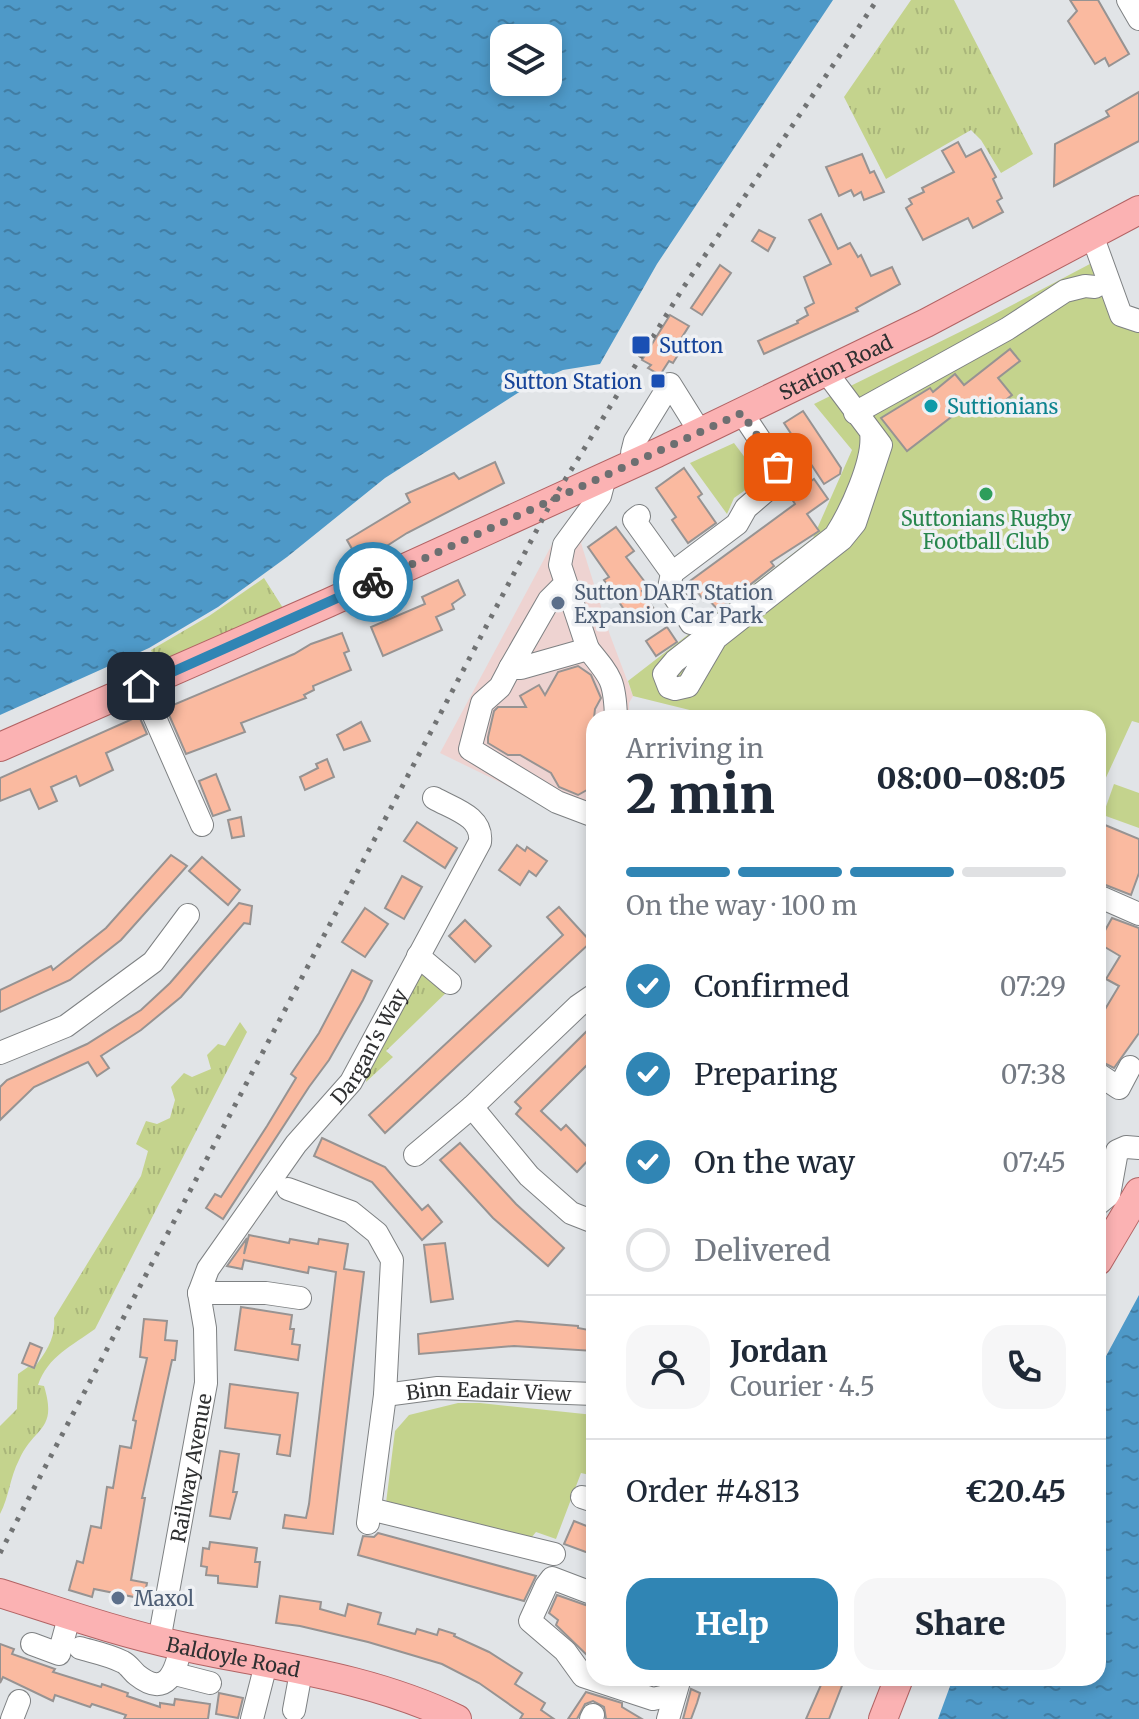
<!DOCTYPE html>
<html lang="en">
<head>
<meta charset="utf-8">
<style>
	:root { --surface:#fff; --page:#f6f6f7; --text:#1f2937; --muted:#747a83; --line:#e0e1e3; --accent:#3085b4 }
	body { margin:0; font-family:Merriweather,serif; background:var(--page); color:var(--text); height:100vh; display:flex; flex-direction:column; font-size:30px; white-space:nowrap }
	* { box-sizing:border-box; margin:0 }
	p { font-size:26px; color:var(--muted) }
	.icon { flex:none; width:44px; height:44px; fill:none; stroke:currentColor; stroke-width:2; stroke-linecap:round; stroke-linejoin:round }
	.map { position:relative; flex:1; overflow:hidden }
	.sheet { position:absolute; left:586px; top:710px; width:520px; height:976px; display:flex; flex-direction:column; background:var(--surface); border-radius:24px; box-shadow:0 4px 12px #0003 }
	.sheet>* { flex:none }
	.tools { position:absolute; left:490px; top:24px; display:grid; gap:16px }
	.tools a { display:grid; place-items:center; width:72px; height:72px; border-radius:16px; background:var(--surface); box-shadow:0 4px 12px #0003; font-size:40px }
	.pin { position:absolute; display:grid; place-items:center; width:68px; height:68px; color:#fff; margin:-34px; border-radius:16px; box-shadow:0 4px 12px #0006 }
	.courier { position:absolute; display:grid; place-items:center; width:80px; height:80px; margin:-40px; border:6px solid #3085b4; border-radius:50%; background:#fff; color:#222; box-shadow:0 2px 10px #0007 }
	.head em { font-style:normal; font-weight:800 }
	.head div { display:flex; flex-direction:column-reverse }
	.head { display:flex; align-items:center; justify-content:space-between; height:136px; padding:0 40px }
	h1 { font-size:52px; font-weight:800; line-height:60px }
	.bar { display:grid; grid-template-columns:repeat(4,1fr); gap:12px 8px; align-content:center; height:96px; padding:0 40px }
	.bar i { height:10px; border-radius:6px; background:var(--line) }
	.bar .on { background:var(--accent) }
	.bar p { grid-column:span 4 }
	.line { display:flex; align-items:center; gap:20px; padding:0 40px; border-top:2px solid var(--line) }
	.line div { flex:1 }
	.round { display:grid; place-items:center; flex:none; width:84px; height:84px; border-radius:24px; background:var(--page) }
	ol { padding:0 40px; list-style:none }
	li { display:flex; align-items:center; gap:24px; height:88px }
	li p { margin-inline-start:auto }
	li .icon { padding:8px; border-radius:50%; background:var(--accent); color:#fff; stroke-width:4 }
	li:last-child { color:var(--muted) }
	li i { width:44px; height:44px; border:4px solid var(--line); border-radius:50% }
	.primary-button { display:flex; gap:16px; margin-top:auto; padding:16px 40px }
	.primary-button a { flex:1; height:92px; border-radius:24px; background:var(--accent); color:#fff; font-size:32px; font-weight:800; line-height:92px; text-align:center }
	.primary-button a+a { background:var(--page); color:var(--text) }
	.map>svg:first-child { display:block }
	.industrial { fill:#eed3d1 }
	.grass { fill:url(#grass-tufts) }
	.green { fill:#c4d38d }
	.water { fill:url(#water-ripples); fill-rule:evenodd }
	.building { fill:#fabaa0; stroke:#979392; stroke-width:2 }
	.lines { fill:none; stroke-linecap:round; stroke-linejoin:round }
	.minor-casing { stroke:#7e8183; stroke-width:24 }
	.major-casing { stroke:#b26364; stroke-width:30 }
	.minor { stroke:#fff; stroke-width:22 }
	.major { stroke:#fbb2b3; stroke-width:28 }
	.rail { stroke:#717374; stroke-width:5; stroke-dasharray:4 8; stroke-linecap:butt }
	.done { stroke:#6d6f71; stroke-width:8; stroke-dasharray:0 14.4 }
	.route { stroke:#3085b4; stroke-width:10 }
	.transit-dot { fill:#1a4fb4; stroke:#eff1f4; stroke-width:3 }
	.culture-dot { fill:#0f9aa8; stroke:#eff1f4; stroke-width:3 }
	.leisure-dot { fill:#2e9e5b; stroke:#eff1f4; stroke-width:3 }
	.service-dot { fill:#5c6f8a; stroke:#eff1f4; stroke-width:3 }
	.labels { text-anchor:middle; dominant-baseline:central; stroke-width:7; stroke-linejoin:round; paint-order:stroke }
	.transit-label { font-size:20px; fill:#164399; stroke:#eff1f4; text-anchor:start }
	.street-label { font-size:20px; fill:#2f3031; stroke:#eff1f4 }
	.culture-label { font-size:20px; fill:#0d838f; stroke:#eff1f4; text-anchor:start }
	.leisure-label { font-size:20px; fill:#27864d; stroke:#eff1f4 }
	.service-label { font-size:20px; fill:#4e5e75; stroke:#eff1f4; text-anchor:start }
</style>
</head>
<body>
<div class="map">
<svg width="1139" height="1719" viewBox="0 0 1139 1719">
	<defs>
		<pattern id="grass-tufts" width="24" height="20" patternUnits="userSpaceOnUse" patternTransform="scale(2)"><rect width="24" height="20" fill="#c4d38d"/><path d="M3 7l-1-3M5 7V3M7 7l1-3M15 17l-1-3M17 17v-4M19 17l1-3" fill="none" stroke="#a9b57a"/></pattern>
		<pattern id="water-ripples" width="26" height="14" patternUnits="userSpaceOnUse" patternTransform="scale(2)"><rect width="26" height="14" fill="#4e99c8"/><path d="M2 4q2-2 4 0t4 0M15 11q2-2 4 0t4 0" fill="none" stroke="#417da3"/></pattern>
	</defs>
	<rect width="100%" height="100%" fill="#e1e4e7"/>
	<!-- industrial -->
	<path class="industrial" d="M581 503 602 510 581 543 610 635 633 696 629 703V718H594V828L440 753 556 537Z"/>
	<!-- grass -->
	<g class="grass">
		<path d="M911 0H954L1033 154 1001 173 981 140 971 130 886 179 844 97Z"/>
		<path d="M264 578 283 608 156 663 151 650 209 616Z"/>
		<path d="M424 973 452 987 386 1051 393 1057 366 1082 370 1058 417 977Z"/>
		<path d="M240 1022 247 1032 95 1329C72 1346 48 1356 38 1385L44 1386C58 1432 34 1426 19 1460 10 1477 9 1497 0 1514V1426L17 1409 18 1374 28 1367 34 1368C46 1352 56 1338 54 1318L141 1176 148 1151 136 1144 146 1121 157 1124 170 1118 175 1100 171 1087 184 1073 192 1077 211 1069 207 1055 218 1044 225 1046Z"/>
	</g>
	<!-- green -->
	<g class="green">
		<path d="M1105 256 1124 313 1139 317V723L1132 721 1098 795V718H722L633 696 628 681 813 538 852 450 814 404 978 323Z"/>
		<path d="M734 443 761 479 734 498 727 514 690 463Z"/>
		<path d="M1114 784 1139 793V828L1103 815Z"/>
		<path d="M458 1403H480L594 1415V1476L581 1473 556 1539 536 1532 531 1538 386 1503 395 1431 409 1415Z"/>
	</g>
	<!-- water -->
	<g class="water">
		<path d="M0 0H833L657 264 600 364 563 370 535 382 385 478 287 557 218 607 149 648 0 715ZM504 38H548V82H504Z"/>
		<path d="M1139 1295V1719H938L953 1678H1098V1371Z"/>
	</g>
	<!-- building -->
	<g class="building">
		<path d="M1070 0H1098L1129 54 1109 66 1105 58 1095 64 1068 21 1077 11Z"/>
		<path d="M1139 92V141L1054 186 1055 144 1109 116 1106 111Z"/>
		<path d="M958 142 966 157 981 149 996 177 993 179 1002 198 997 201 1003 212 973 228 968 218 923 240 906 208 912 204 909 199 924 192 922 188 954 172 942 151Z"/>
		<path d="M862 154 870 173 874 171 884 192 864 200 861 192 854 196 851 190 839 196 826 167Z"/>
		<path d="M821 214 838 249 850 243 858 257 861 255 871 276 892 267 900 284 856 308 858 311 764 354 758 341 798 323 797 321 808 315 805 308 814 303 804 277 831 264 809 220Z"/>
		<path d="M759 230 775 238 768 251 752 241Z"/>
		<path d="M720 265 731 273 702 315 691 308Z"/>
		<path d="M670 315 689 326 679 342 684 345 673 363 669 361 660 375 648 368 651 365 642 360Z"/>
		<path d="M1010 349 1020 361 998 378 1012 395 988 414 976 398 907 451 881 418 930 388 933 392 955 374 964 385Z"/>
		<path d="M803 411 841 468 840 474 824 484 784 423Z"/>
		<path d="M495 462 504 483 407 533 360 563 347 540 410 502 406 494 454 473 459 479Z"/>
		<path d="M684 468 702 494 698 497 716 523 688 543 672 520 676 517 656 488Z"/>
		<path d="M814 479 828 499 807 514 819 531 771 562 774 566 718 610 707 598 704 601 690 581 795 504 790 496Z"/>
		<path d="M616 527 634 551 626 557 648 586 642 591 658 615 634 624 604 580 609 577 588 547Z"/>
		<path d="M458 580 465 595 452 604 454 609 436 617 442 630 383 656 371 627 425 604 422 597Z"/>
		<path d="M667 627 677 642 656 656 646 641Z"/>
		<path d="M342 633 349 651 344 653 351 670 313 686 314 690 304 695 306 698 241 723 245 732 186 754 166 708 294 654 311 644Z"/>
		<path d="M578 666 591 675 601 698 595 709 594 718V786L578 795 559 787 551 773 520 755H508L488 743V737L494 711 498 707H526L520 696 539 685 545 695 558 672Z"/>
		<path d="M139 716 147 734 106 753 113 770 80 786 76 776 51 787 57 801 39 809 30 789 0 801V778Z"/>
		<path d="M361 722 370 741 344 750 337 735Z"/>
		<path d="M327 759 334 777 305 790 300 777 318 768 316 764Z"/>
		<path d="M216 774 230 810 213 816 199 781Z"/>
		<path d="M241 817 244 836 232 838 228 820Z"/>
		<path d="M417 822 457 848 445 868 404 841Z"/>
		<path d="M1105 825 1139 839V873L1131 895 1098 882V843Z"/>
		<path d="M517 845 525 851 527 847 547 861 536 876 529 871 520 885 499 870Z"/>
		<path d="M171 855 187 866 121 940 70 980 0 1012V990L51 966 53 970 106 928Z"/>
		<path d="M202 857 240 890 228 905 189 871Z"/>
		<path d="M402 876 422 887 404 919 385 908Z"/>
		<path d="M239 903 252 906 250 924 244 923 181 997 141 1030 101 1056 109 1068 97 1076 88 1062 34 1087 0 1120V1087L7 1080 87 1044 141 1010 170 983Z"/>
		<path d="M559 907 591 942 385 1133 369 1115 563 935 547 917Z"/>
		<path d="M365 908 388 924 365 957 342 942Z"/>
		<path d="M1112 918 1139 928V1033L1114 1068 1098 1060V1021L1119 986 1106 979 1120 956 1098 943Z"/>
		<path d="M465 920 491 946 475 962 449 936Z"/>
		<path d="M352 970 372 981 363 1000 329 1060 309 1087 223 1219 206 1208 215 1194 221 1197 267 1126 296 1078 291 1074 319 1033Z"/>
		<path d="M594 1024V1058L541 1111 561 1130 566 1125 594 1154 577 1172 516 1114 521 1108 515 1102Z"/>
		<path d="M322 1138 385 1167 422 1210 428 1205 442 1222 422 1240 372 1182 314 1156Z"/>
		<path d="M460 1143 516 1204 564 1248 548 1266 493 1218 440 1160Z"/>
		<path d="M249 1235 289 1243 290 1239 318 1244 319 1239 348 1244 344 1269 364 1272 333 1534 283 1528 285 1515 306 1518 309 1504 336 1272 309 1267 308 1273 244 1260 242 1269 227 1266 247 1238 244 1254Z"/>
		<path d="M445 1243 453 1299 431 1302 424 1245Z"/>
		<path d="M241 1307 292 1315 290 1329H294L292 1344 300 1345 298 1360 235 1350Z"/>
		<path d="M144 1319 167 1321 165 1340 177 1341 175 1360H172L142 1498H145L131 1580 147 1583 144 1599 94 1589 92 1597 69 1590 77 1561 83 1563 91 1526 101 1528 107 1487 113 1488 120 1446 131 1448 136 1421 133 1420 147 1358 140 1357Z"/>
		<path d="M517 1321 578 1326V1328L594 1331V1351L514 1346 419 1354 418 1334Z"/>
		<path d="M30 1343 42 1348 34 1368 22 1363Z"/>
		<path d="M230 1384 298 1393 290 1456 277 1454 280 1435 225 1428Z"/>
		<path d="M220 1451 239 1454 233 1492H237L230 1519 210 1516Z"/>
		<path d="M574 1521 594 1529V1555L564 1544Z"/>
		<path d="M378 1533 463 1556 536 1576 524 1601 358 1555 363 1536 374 1537Z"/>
		<path d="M210 1542 257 1548 255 1562H260L257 1587 218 1583V1576L206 1575 207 1567 201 1566 203 1548 209 1549Z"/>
		<path d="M557 1595 594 1608V1662L556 1625 558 1620 549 1613Z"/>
		<path d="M280 1596 321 1602 320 1609 345 1616 348 1604 381 1613 378 1624 415 1634 417 1629 437 1635 439 1629 455 1634 454 1636 489 1652 522 1673 515 1684 545 1703 541 1710 554 1719H520L523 1714 479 1683 442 1664 368 1642 300 1626 276 1623Z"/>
		<path d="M0 1644 14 1649 12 1654 55 1669 53 1672 101 1687 102 1684 128 1693 127 1696 160 1707V1703L174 1705 175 1699 210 1704 208 1719H124L126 1715 92 1704 90 1707 55 1695 53 1701 3 1677 0 1683Z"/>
		<path d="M824 1678H845L829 1719H806Z"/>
		<path d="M691 1689 700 1693 697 1703 691 1719H683Z"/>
		<path d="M586 1692 622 1703V1707L642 1719H606L604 1707 593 1701 585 1704 577 1719H568Z"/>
		<path d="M219 1693 243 1698 238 1718 216 1714Z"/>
	</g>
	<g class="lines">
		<!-- minor casing -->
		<g class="minor-casing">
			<g id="minor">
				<path d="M1128 0 1139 19"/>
				<path d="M1092 235 1121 315 1139 321"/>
				<path d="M827 373 881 445 855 523 842 539 716 638 688 686 675 689 669 687 664 674 675 661 835 536C850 513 875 460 871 432"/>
				<path d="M855 413 1007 329 1065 291 1085 286 1095 287"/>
				<path d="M637 462 632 453 635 441 670 384 700 432"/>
				<path d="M639 516 634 520 672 573 669 588 691 623"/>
				<path d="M672 573 737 524 746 508 780 479 778 467 742 413"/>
				<path d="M566 583 549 600 510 668H521L588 649 560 565 564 545 600 496 605 477"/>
				<path d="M588 649C611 677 615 681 616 718"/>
				<path d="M510 668 500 687 482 703 470 749 557 802 594 816"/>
				<path d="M141 686 202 825"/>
				<path d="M1098 896 1139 914"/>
				<path d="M418 956 450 983"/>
				<path d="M0 1053 66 1026 153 962 188 915"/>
				<path d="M1098 1074 1119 1088 1130 1067"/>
				<path d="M472 1107 529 1176 571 1213 594 1222"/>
				<path d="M415 1155 472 1107 578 1006 594 995"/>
				<path d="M288 1189 351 1212 377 1233 392 1260 385 1395 368 1523"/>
				<path d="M1098 1204 1109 1195 1117 1151 1126 1147 1139 1148"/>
				<path d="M199 1293H266L300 1298"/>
				<path id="s1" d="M385 1395 438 1388 594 1394"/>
				<path d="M582 1497 594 1501"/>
				<path d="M370 1509 554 1554"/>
				<path d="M594 1594 552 1578 546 1586 530 1621 565 1651 583 1676 653 1699 675 1694"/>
				<path id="s2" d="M159 1641 206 1383 205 1328 199 1293 208 1269 296 1144 351 1082 480 842C483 816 453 809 434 798"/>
				<path d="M32 1644 59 1654 70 1614"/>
				<path d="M80 1648C94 1652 110 1655 123 1662 129 1665 132 1671 137 1675 167 1699 176 1671 181 1646"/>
				<path d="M175 1674 210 1683"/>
				<path d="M294 1710 301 1672"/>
				<path d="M12 1719 19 1701"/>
				<path d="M252 1719 266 1664"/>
				<path d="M591 1719 593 1715"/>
				<path d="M668 1719 680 1678"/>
			</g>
		</g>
		<!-- major casing -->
		<g class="major-casing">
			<g id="major">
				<path id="s3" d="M0 747 328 603 657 453 926 323 1139 210"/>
				<path d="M1098 1261 1139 1192"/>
				<path id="s4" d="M0 1593C60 1612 120 1633 181 1646 274 1666 371 1677 457 1719"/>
				<path d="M883 1719 899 1678"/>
			</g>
		</g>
		<!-- minor -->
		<use href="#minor" class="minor"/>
		<!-- major -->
		<use href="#major" class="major"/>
		<!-- rail -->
		<path class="rail" d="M0 1553 552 501 683 288 877 0"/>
	</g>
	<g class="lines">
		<!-- done -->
		<path class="done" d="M373 582 742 413 778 467"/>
		<!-- route -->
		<path class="route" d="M141 686 373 582"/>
	</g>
	<!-- markers -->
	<g class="transit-dot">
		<rect x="631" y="335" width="20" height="20" rx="4"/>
		<rect x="650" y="373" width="16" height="16" rx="4"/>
	</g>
	<circle class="culture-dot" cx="931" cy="406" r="8"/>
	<circle class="leisure-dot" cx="986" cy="494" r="8"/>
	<g class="service-dot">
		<circle cx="558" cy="603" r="8"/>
		<circle cx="118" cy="1598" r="8"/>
	</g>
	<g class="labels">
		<!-- transit labels -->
		<g class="transit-label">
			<text x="659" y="345">Sutton</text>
			<text x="642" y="381" text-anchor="end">Sutton Station</text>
		</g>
		<!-- street labels -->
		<g class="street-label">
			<text stroke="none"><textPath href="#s3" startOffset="918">Station Road</textPath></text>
			<text stroke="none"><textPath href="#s2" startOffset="654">Dargan's Way</textPath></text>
			<text stroke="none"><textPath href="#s1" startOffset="104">Binn Eadair View</textPath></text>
			<text stroke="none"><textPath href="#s2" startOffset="176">Railway Avenue</textPath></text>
			<text stroke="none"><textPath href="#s4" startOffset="242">Baldoyle Road</textPath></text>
		</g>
		<!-- culture labels -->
		<g class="culture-label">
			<text x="947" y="406">Suttionians</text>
		</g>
		<!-- leisure labels -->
		<g class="leisure-label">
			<text x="986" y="518">Suttonians Rugby<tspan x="986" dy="23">Football Club</tspan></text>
		</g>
		<!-- service labels -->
		<g class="service-label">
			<text x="574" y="592">Sutton DART Station<tspan x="574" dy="23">Expansion Car Park</tspan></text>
			<text x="134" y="1598">Maxol</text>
		</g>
	</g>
</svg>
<div class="tools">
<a><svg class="icon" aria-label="layers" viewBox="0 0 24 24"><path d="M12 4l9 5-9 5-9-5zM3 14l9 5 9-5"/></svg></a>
</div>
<div class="pin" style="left:778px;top:467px;background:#ea580c"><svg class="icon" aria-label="bag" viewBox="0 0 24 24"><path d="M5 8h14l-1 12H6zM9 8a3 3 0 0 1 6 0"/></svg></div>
<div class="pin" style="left:141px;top:686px;background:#1f2937"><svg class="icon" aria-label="home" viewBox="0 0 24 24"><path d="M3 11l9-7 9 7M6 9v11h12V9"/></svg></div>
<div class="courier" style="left:373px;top:582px"><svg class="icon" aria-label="bike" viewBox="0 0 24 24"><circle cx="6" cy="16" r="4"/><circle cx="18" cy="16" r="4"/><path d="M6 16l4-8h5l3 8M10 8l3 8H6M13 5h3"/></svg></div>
<section class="sheet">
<div class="head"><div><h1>2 min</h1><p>Arriving in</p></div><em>08:00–08:05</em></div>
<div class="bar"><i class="on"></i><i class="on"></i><i class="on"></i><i></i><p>On the way · 100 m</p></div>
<ol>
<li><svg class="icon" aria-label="check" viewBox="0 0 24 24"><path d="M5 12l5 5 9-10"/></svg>Confirmed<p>07:29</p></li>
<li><svg class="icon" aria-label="check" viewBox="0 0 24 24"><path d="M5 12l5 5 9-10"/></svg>Preparing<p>07:38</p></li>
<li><svg class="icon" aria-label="check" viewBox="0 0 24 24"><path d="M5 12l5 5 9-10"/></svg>On the way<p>07:45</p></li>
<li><i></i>Delivered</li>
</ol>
<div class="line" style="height:144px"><a class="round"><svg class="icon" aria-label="person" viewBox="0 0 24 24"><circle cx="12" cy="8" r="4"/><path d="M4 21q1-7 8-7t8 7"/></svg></a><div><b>Jordan</b><p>Courier · 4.5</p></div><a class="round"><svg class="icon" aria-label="phone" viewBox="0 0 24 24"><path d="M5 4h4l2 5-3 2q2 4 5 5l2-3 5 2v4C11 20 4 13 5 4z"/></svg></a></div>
<div class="line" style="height:104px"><div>Order #4813</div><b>€20.45</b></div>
<div class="primary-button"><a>Help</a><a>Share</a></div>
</section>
</div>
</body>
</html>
